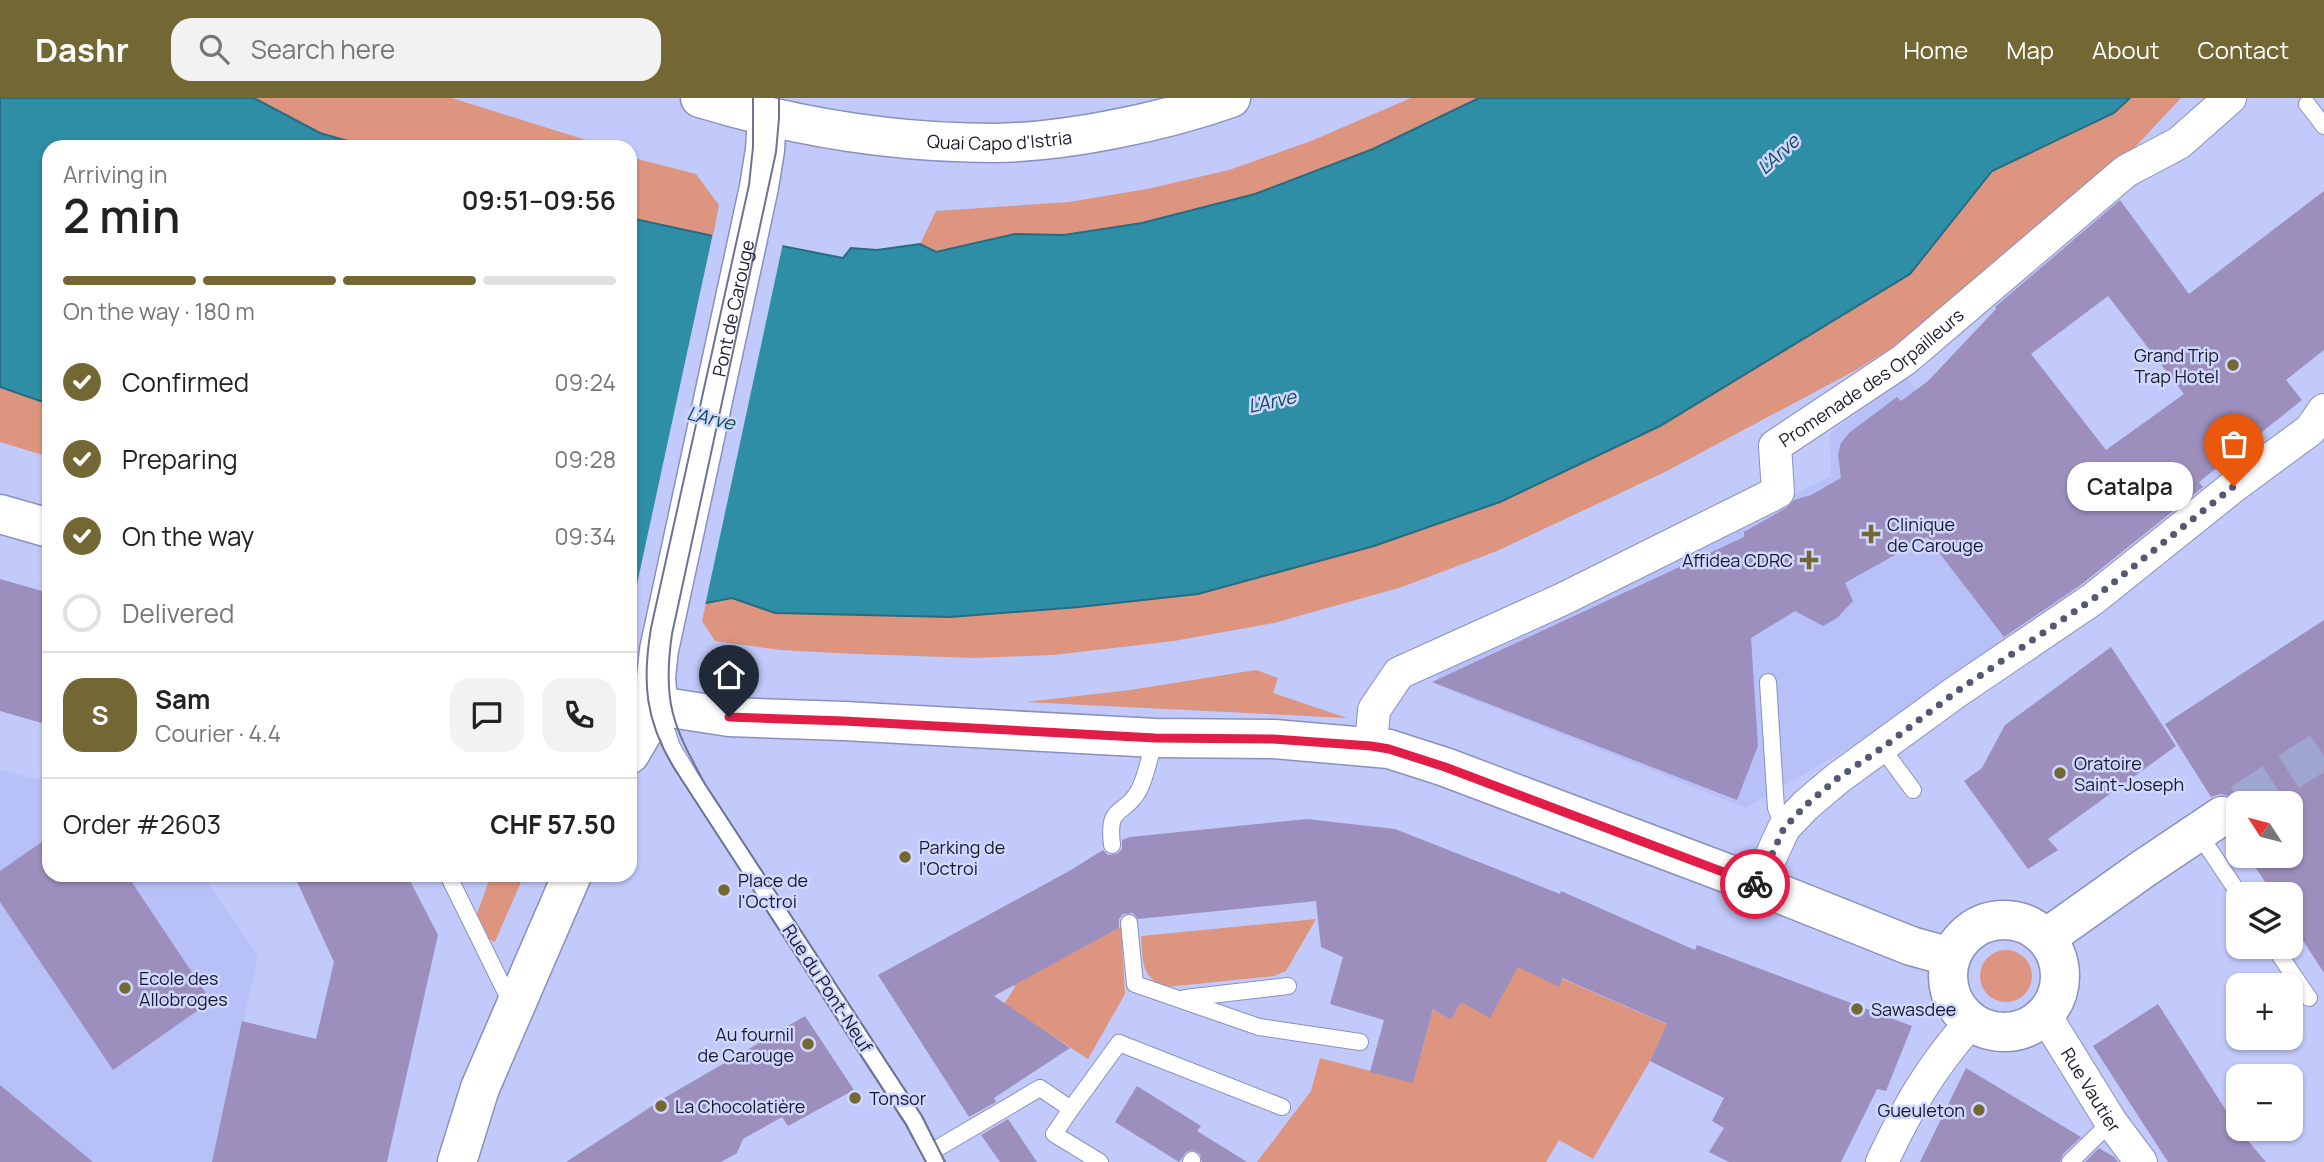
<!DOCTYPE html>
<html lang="en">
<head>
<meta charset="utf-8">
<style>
	:root { --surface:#fff; --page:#f2f2f2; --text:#222; --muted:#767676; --line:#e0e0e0; --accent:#736834 }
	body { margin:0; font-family:Manrope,sans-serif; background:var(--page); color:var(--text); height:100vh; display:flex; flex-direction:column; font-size:26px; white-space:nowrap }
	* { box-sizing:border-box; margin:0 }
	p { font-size:23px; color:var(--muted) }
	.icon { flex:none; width:38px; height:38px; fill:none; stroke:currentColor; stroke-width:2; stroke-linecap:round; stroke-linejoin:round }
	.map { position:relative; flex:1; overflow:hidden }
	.drawer { position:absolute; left:42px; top:42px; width:595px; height:742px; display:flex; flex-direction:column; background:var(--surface); border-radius:21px; box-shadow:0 2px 5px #0004 }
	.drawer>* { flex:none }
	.needle { width:46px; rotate:306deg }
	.controls { position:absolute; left:2226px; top:693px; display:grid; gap:14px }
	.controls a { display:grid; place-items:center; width:77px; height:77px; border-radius:14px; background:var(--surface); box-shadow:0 2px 5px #0004; font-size:35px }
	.pin { position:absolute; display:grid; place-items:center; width:60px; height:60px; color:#fff; margin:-72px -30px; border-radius:50% 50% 50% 0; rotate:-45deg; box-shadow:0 0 7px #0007 }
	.pin .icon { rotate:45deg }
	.courier { position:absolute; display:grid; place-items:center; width:70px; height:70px; margin:-35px; border:5px solid #e11d48; border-radius:50%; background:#fff; color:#222; box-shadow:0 2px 9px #0007 }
	.bubble { position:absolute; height:49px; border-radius:21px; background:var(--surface); box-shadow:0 2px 5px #0004; font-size:23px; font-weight:600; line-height:49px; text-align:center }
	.head em { font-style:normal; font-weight:600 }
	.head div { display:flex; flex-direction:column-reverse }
	.head { display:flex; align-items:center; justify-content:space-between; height:119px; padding:0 21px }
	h1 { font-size:46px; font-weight:600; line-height:52px }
	.bar { display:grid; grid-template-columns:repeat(4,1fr); gap:10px 7px; align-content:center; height:84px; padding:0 21px }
	.bar i { height:9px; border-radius:5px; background:var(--line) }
	.bar .active { background:var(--accent) }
	.bar p { grid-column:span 4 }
	.line { display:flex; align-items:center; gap:18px; padding:0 21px; border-top:2px solid var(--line) }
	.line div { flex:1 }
	.round { display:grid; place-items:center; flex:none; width:74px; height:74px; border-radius:21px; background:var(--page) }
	ol { padding:0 21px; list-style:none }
	li { display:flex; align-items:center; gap:21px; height:77px }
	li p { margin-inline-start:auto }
	li .icon { padding:7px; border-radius:50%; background:var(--accent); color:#fff; stroke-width:4 }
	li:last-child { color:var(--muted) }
	li i { width:38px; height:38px; border:4px solid var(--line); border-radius:50% }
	header { display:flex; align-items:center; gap:42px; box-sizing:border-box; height:98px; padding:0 35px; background:var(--accent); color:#fff }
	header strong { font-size:33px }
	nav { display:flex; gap:38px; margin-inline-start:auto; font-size:24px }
	.search { width:490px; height:63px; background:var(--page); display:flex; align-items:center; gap:18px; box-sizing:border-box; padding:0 24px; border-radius:21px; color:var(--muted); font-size:26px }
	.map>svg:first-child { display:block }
	.built { fill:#b7c1f8 }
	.green { fill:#de9580 }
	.water { fill:#2e8ea5; stroke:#286c81; stroke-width:2 }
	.pier { fill:#c1cafa }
	.building { fill:#9c8fbd; fill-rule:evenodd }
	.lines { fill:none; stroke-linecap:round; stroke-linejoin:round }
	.secondary-tunnel { stroke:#9fa7d1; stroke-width:38; stroke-dasharray:38 19; stroke-linecap:butt }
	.lane-casing { stroke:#8990be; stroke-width:18 }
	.street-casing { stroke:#8990be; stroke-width:34 }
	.secondary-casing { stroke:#8990be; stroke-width:41 }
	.lane { stroke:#fff; stroke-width:16 }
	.street { stroke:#fff; stroke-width:32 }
	.secondary { stroke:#fff; stroke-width:38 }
	.tram { stroke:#6d7394; stroke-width:2 }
	.done { stroke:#545875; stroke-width:7; stroke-dasharray:0 12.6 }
	.route { stroke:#e11d48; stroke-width:9 }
	.poi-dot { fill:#736834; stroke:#d0d7ff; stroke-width:2.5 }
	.labels { text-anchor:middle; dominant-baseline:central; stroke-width:5; stroke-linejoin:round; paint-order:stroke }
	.street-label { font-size:18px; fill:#191b2d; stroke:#d0d7ff }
	.poi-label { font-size:18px; fill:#191b2d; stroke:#d0d7ff; text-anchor:start }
	.water-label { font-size:19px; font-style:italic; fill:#144a56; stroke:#d0d7ff }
</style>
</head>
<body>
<header>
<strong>Dashr</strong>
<div class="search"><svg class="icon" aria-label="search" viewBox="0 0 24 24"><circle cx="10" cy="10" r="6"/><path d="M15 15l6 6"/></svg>Search here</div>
<nav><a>Home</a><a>Map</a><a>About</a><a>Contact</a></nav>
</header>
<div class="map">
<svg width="2324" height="1064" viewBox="0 0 2324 1064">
	<rect width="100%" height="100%" fill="#c1cafa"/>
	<!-- built -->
	<g class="built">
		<path d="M1906 279 2077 495 1904 618 1746 710 1436 587 1438 571 1831 378 1830 335Z"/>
		<path d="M0 671 49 685V777H203L258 858 212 1064H93L0 987Z"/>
	</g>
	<!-- green -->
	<g class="green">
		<path d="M254 0H452L586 42 585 48 590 49H368L320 35Z"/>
		<path d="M1411 0H1479L1373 51 1255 96 1142 125 1064 137 1015 136 936 154 920 146 936 113 1069 104 1147 91 1229 72 1311 43Z"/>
		<path d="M2130 0H2181L2107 79 1912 237 1856 272 1663 375 1497 453 1402 489 1274 525 1174 543 1053 557 975 560 856 556 780 552 715 543 702 523 706 505 732 500 775 515 950 519 1079 509 1198 496 1374 448 1500 404 1660 328 1910 176 1992 73 2114 15Z"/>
		<path d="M630 59 696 76 719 107 713 138 630 120Z"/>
		<path d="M0 289 49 306V359L0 344Z"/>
		<path d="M1256 572 1278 580 1273 595 1347 620 1025 604 1130 592Z"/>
		<path d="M485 777H524L495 844 490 842 477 816 488 785Z"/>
		<path d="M1316 821 1286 873 1274 878 1166 889C1140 879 1143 862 1141 838Z"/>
		<path d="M1121 829 1125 896 1088 961 1004 906 1015 889 1014 886Z"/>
		<path d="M1458 835 1666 926 1722 931 1662 938 1650 963 1593 1061 1559 1042 1546 1064H1257L1311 993 1320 960 1413 984 1433 911 1451 922 1470 888Z"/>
		<circle cx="2006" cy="878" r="26"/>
	</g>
	<!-- water -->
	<g class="water">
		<path d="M0 0H254L320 35 368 49H49V306L0 289Z"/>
		<path d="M1479 0H2130L2114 15 1992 73 1910 176 1660 328 1500 404 1374 448 1198 496 1079 509 950 519 775 515 732 500 706 505 630 495V120L713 138 782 148 843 160 851 150 877 152 920 146 936 154 1015 136 1064 137 1142 125 1255 96 1373 51Z"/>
	</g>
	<!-- pier -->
	<path class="pier" d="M713 135 783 145 705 508 634 500Z"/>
	<!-- building -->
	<g class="building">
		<path d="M2324 93V252L2286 282 2302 302 2199 384 2203 389 2082 486 2004 539 1927 439 1845 485 1853 503 1837 520 1823 528 1795 513 1751 540 1758 648 1737 702 1432 584 1744 439V434L1786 410 1794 402 1811 397 1841 380 1838 356 1841 345 1849 335 1897 299 1901 303 1928 283 1996 211 1995 209 2120 102 2189 196ZM2108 198 2184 296 2106 352 2031 256Z"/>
		<path d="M0 481 49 495V627L0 613Z"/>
		<path d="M2324 522V875L2291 824V796H2273L2248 758H2291V705H2240L2232 699 2221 696 2211 699 2165 626Z"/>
		<path d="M2111 549 2176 648 2048 741 2058 752 2028 771 1964 683 1982 670 2005 627Z"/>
		<path d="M1307 721 1395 731 1560 796 1561 793 1695 852 1697 847 1912 928 1886 993 1877 991 1841 1064H1729L1709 1054 1724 1030 1712 1023 1724 1000 1650 963 1667 926 1562 880 1559 889 1518 869 1490 920 1461 904 1451 922 1433 911 1413 985 1370 974 1384 922 1330 906 1343 859 1321 849 1316 803 1138 821 1133 815 1123 816 1119 821V830L994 898 1070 950 994 1000 996 1004 969 1019 878 877 1071 772 1103 752 1108 757 1117 756 1122 751V742L1130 739Z"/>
		<path d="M49 739V777H127L211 903 113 972 0 804V773Z"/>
		<path d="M294 777H407L438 837 387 1064H212L242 923 316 941 334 864Z"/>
		<path d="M2158 906 2238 1031 2266 1064H2168L2093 948Z"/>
		<path d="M805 918 854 992 788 1028 782 1019 743 1041 737 1055 721 1064H566L666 999Z"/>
		<path d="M1966 970 2081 1039 2063 1056 2060 1064H1920Z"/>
		<path d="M0 987 93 1064H0Z"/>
		<path d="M1137 988 1201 1028 1197 1033 1247 1064H1202L1200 1056 1192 1052 1186 1054 1179 1064 1115 1024Z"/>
		<path d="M1008 1021 1037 1064H1000L981 1037Z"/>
		<path d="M2099 1050 2114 1059 2118 1064H2085Z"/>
	</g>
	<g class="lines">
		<!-- secondary-tunnel -->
		<path class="secondary-tunnel" d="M2241 705 2324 651"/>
		<!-- lane casing -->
		<g class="lane-casing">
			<g id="lane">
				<path d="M2307 6 2324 28"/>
				<path d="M1768 584 1776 710 1784 730"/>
				<path d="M660 614 672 649 690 679 914 1022 935 1064"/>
				<path d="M1882 650 1913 692"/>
				<path d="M2197 733 2239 796"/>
				<path d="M1112 747C1107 704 1124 720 1139 692 1147 677 1150 656 1155 640"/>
				<path d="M448 777 512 907"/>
				<path d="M1129 825 1135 886 1259 929 1360 944"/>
				<path d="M2274 849 2309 900"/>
				<path d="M1185 900 1288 888"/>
				<path d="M1071 1011 1054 1036 1100 1064"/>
				<path d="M931 1054 1040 990 1071 1011 1119 945 1282 1009"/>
				<path d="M1191 1064 1192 1062"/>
				<path d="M2070 1064 2111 1024"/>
			</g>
		</g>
		<!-- street casing -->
		<g class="street-casing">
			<g id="street">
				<path id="s1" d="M1371 648 1374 612 1399 575 1563 501 1778 394 1775 348 1904 262 2126 73 2179 45 2230 0"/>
				<path d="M1758 787 1784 730 1806 707 1838 680 1956 594 2093 501 2234 388 2310 332 2324 312"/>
				<path id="s2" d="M2045 917 2111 1024 2141 1064"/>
				<path d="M1882 1064C1908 1009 1930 970 1971 924"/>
			</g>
		</g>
		<!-- secondary casing -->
		<g class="secondary-casing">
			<g id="secondary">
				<path id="s3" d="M700 0C795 29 896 45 995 45 1067 44 1163 24 1231 0"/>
				<path d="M0 416 49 430"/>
				<path d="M630 601 658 608 729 619 844 623 1155 640 1274 641 1389 651 1445 669 1758 787 1911 848 1951 859"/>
				<path id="s4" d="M658 608 656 579 659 552 759 89 765 52 767 18"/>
				<path d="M630 656 658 608"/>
				<circle cx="2004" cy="878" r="56"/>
				<path d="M2046 840 2143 771 2222 718"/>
				<path d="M457 1064 480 990 572 777"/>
			</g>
		</g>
		<!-- lane -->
		<use href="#lane" class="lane"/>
		<!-- street -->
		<use href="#street" class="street"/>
		<!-- secondary -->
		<use href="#secondary" class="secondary"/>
		<!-- tram -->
		<g class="tram">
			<path d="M753 0V49L749 87 651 530C642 584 645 622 674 670L906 1027 926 1064"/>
			<path d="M779 0V20L776 54 672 536C662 604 673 628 705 686L922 1018 945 1064"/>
		</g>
	</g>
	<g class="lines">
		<!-- done -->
		<path class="done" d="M1755 786 1758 787 1784 730 1806 707 1838 680 1882 650 1956 594 2093 501 2234 388"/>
		<!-- route -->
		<path class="route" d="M729 619 844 623 1155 640 1273 641 1371 648 1389 651 1445 669 1755 786"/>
	</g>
	<!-- markers -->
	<g class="poi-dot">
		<circle cx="2233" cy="267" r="7"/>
		<path d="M1867.5 425.5h7v7h7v7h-7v7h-7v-7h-7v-7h7z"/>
		<path d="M1805.5 451.5h7v7h7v7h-7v7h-7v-7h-7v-7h7z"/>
		<circle cx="2060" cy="675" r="7"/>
		<circle cx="905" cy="759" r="7"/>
		<circle cx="724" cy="792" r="7"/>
		<circle cx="125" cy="890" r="7"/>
		<circle cx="1857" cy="911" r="7"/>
		<circle cx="808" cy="946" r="7"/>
		<circle cx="855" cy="1000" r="7"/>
		<circle cx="661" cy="1008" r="7"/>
		<circle cx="1979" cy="1012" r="7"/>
	</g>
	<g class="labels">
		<!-- street labels -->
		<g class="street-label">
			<text stroke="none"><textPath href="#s3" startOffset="304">Quai Capo d'Istria</textPath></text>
			<text stroke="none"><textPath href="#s4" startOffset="406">Pont de Carouge</textPath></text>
			<text stroke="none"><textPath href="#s1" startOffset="665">Promenade des Orpailleurs</textPath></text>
			<text transform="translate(828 890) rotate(57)">Rue du Pont-Neuf</text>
			<text stroke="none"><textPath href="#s2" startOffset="88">Rue Vautier</textPath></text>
		</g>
		<!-- poi labels -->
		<g class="poi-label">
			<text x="2219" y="257" text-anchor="end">Grand Trip<tspan x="2219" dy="21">Trap Hotel</tspan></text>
			<text x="1887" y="426">Clinique<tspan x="1887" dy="21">de Carouge</tspan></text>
			<text x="1793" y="462" text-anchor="end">Affidea CDRC</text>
			<text x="2074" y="665">Oratoire<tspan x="2074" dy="21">Saint-Joseph</tspan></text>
			<text x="919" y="749">Parking de<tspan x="919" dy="21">l'Octroi</tspan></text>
			<text x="738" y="782">Place de<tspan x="738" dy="21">l'Octroi</tspan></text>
			<text x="139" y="880">Ecole des<tspan x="139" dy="21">Allobroges</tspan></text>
			<text x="1871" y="911">Sawasdee</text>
			<text x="794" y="936" text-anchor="end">Au fournil<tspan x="794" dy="21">de Carouge</tspan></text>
			<text x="869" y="1000">Tonsor</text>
			<text x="675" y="1008">La Chocolatière</text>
			<text x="1965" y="1012" text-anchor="end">Gueuleton</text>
		</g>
		<!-- water labels -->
		<g class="water-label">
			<text transform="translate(1778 56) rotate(-42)">L'Arve</text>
			<text transform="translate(1272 303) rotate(-12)">L'Arve</text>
			<text transform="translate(711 320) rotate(13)">L'Arve</text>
		</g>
	</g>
</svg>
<div class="controls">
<a><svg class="needle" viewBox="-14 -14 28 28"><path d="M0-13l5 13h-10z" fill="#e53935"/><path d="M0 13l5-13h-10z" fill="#767676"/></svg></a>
<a><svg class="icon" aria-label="layers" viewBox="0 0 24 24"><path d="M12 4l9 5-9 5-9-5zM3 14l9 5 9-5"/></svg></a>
<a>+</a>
<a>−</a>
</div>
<div class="pin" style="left:2234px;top:388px;background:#ea580c"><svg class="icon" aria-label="bag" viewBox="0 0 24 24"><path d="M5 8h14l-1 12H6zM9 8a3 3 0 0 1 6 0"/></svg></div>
<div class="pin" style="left:729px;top:619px;background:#1f2937"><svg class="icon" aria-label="home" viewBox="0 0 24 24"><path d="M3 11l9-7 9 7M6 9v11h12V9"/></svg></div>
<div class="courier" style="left:1755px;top:786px"><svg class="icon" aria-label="bike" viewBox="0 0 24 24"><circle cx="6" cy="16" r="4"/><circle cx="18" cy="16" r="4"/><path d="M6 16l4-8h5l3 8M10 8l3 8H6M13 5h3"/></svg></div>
<div class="bubble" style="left:2067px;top:364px;width:126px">Catalpa</div>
<section class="drawer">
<div class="head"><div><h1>2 min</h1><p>Arriving in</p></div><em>09:51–09:56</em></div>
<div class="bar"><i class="active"></i><i class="active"></i><i class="active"></i><i></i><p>On the way · 180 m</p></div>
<ol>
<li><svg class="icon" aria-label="check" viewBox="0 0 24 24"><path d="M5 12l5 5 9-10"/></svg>Confirmed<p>09:24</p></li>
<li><svg class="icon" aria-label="check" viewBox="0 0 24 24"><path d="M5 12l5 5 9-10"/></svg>Preparing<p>09:28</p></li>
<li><svg class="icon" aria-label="check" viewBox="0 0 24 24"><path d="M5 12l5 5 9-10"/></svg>On the way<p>09:34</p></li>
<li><i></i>Delivered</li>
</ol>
<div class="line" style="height:126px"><b class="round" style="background:var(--accent);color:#fff">S</b><div><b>Sam</b><p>Courier · 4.4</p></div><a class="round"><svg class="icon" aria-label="chat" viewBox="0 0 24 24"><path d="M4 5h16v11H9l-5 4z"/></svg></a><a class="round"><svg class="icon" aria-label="phone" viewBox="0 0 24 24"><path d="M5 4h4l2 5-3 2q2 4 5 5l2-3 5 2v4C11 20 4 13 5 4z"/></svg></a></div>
<div class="line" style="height:91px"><div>Order #2603</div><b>CHF 57.50</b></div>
</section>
</div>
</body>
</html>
